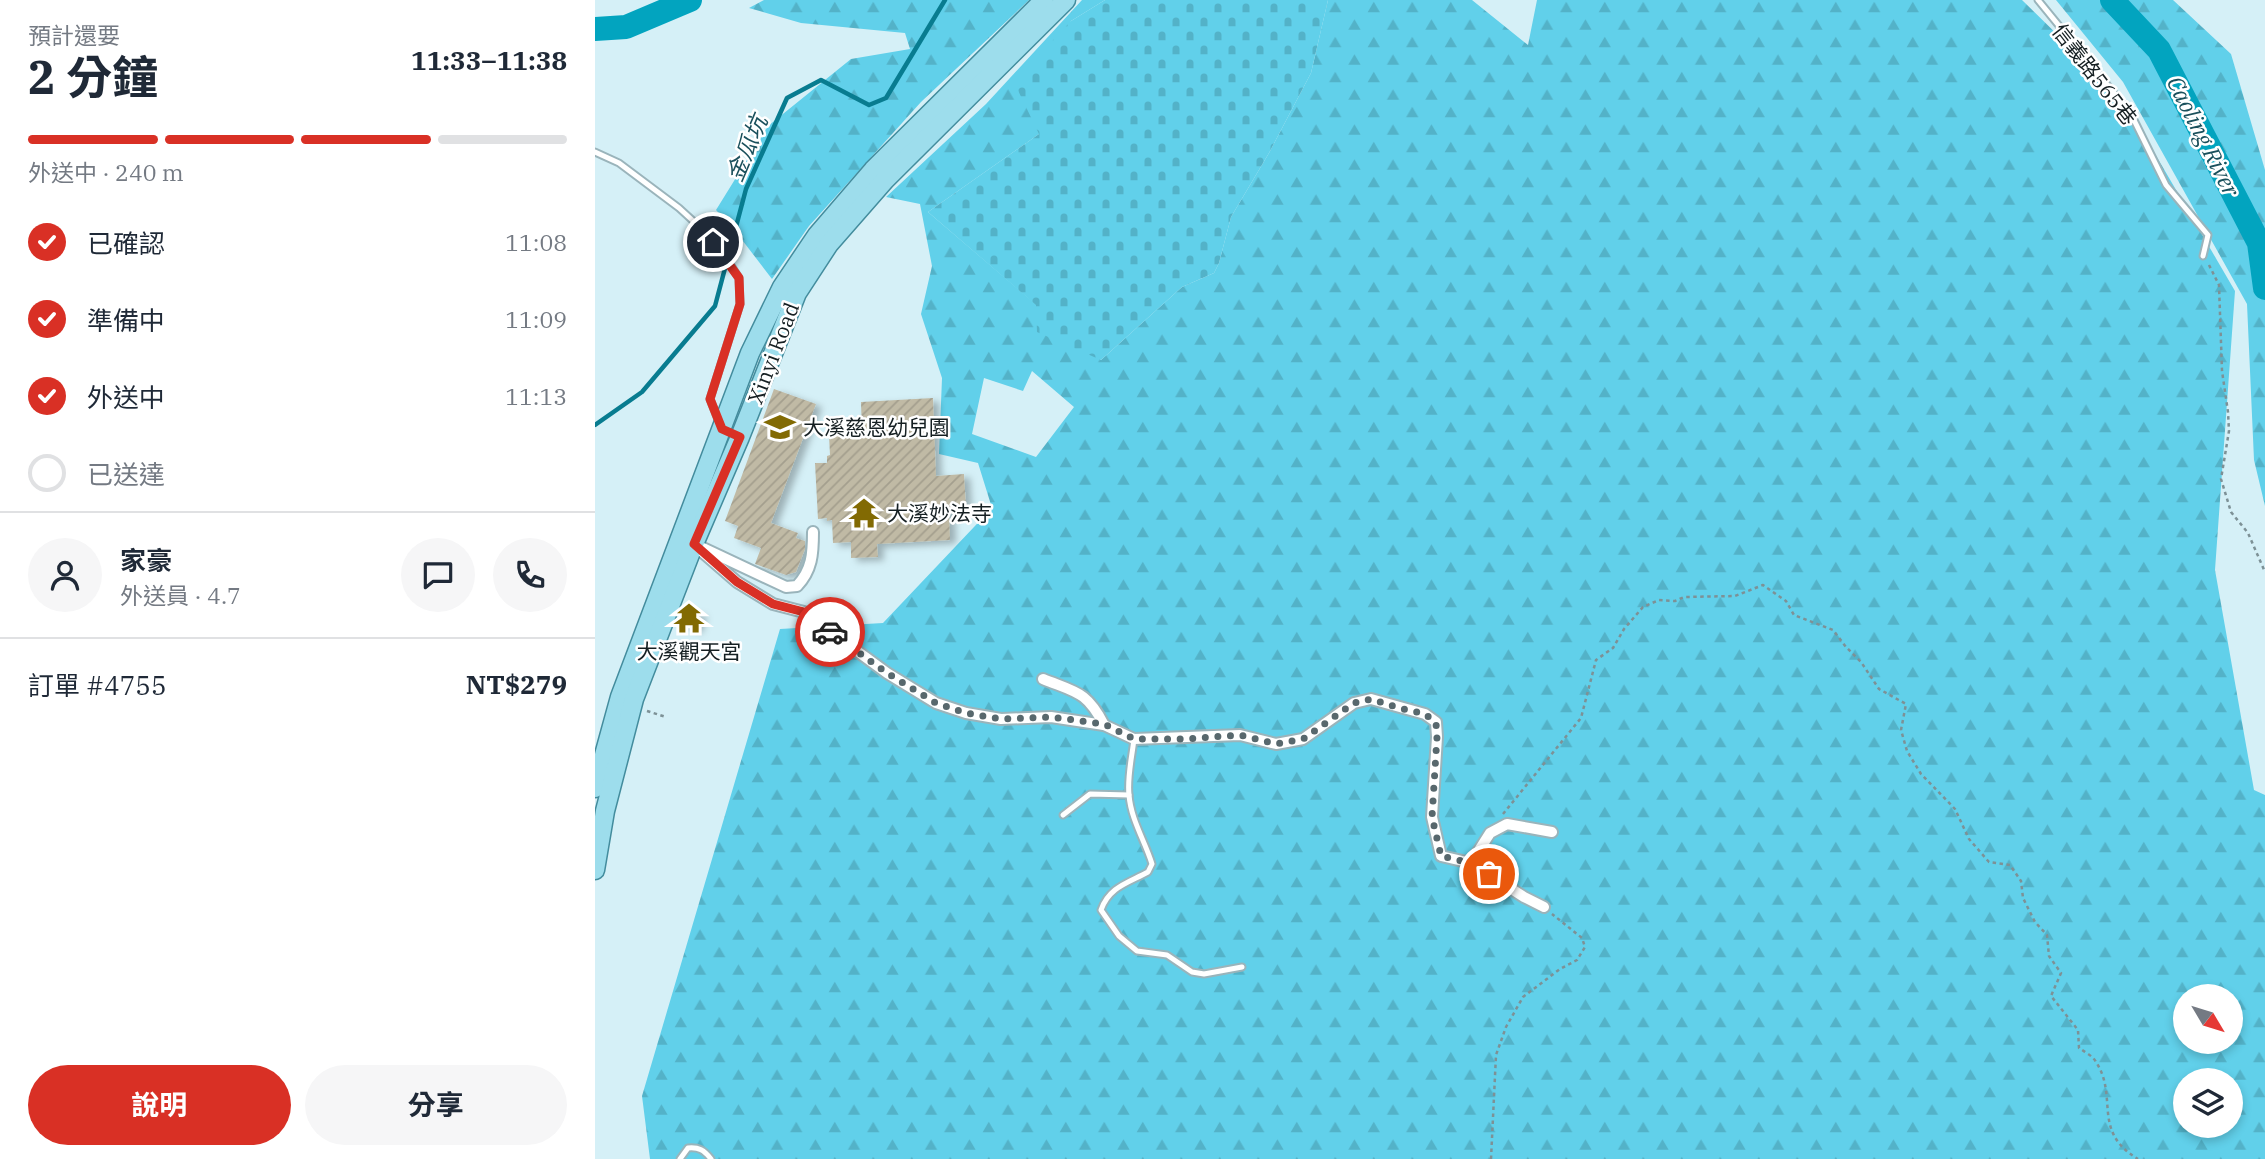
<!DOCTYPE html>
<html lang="zh-TW">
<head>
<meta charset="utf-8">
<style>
	:root { --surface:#fff; --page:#f6f6f7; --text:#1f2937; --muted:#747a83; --line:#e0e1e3; --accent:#d93025 }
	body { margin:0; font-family:"IBM Plex Serif","Noto Sans TC",serif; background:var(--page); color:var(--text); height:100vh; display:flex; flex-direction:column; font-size:26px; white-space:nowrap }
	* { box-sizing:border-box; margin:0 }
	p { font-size:23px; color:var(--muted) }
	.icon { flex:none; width:38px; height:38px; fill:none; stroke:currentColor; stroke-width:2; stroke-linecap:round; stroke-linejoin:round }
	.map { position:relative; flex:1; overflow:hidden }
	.sheet { display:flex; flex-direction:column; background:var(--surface); width:595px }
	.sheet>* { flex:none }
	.needle { width:46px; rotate:128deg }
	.buttons { position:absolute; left:1578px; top:984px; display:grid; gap:14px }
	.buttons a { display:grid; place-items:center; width:70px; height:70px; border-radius:50%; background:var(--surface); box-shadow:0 4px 10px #0003; font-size:35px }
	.pin { position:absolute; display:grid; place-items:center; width:60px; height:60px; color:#fff; margin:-30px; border:4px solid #fff; border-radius:50%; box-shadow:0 2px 7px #0007 }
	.courier { position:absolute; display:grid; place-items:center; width:70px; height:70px; margin:-35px; border:5px solid #d93025; border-radius:50%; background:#fff; color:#222; box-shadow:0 2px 9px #0007 }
	.overview em { font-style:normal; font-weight:700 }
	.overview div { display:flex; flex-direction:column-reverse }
	.overview { display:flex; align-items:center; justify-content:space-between; height:119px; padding:0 28px }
	h1 { font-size:46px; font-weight:700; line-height:52px }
	.bar { display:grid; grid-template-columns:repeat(4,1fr); gap:10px 7px; align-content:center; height:84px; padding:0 28px }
	.bar i { height:9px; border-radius:5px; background:var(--line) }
	.bar .active { background:var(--accent) }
	.bar p { grid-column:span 4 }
	.line { display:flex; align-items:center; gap:18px; padding:0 28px; border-top:2px solid var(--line) }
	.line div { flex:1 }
	.round { display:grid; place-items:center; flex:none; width:74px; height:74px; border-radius:37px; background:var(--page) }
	ol { padding:0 28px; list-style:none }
	li { display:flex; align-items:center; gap:21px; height:77px }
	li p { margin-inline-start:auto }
	li .icon { padding:7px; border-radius:50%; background:var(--accent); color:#fff; stroke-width:4 }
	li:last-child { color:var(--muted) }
	li i { width:38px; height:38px; border:4px solid var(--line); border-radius:50% }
	.primary-button { display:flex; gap:14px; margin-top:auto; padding:14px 28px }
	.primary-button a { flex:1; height:80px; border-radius:42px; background:var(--accent); color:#fff; font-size:28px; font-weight:700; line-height:80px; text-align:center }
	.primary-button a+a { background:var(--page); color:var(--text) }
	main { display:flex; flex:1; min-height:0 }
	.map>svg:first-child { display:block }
	.forest { fill:url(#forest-firs); fill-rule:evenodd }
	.cemetery { fill:url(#cemetery-stones) }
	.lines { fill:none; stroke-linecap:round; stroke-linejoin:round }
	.stream { stroke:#087c90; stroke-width:4.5 }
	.river { stroke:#02a4bf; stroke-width:24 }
	.building { fill:url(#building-hatch); filter:url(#shadow) }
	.service-casing { stroke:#9ab4bb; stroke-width:9 }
	.minor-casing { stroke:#9ab4bb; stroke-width:14 }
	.primary-casing { stroke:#438c9d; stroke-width:21 }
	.path { stroke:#7d9196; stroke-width:2.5; stroke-dasharray:3.5 3.5; stroke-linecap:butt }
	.service { stroke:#fff; stroke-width:5 }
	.minor { stroke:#fff; stroke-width:10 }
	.primary { stroke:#9dddec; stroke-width:18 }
	.done { stroke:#58686d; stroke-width:7; stroke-dasharray:0 12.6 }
	.route { stroke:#d93025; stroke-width:9 }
	.labels { text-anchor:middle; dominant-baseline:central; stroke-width:5; stroke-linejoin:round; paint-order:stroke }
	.street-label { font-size:21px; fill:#151f22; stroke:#fff }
	.poi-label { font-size:21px; fill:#151f22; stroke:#fff; text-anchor:start }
	.water-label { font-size:23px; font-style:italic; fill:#1a505c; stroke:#fff }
</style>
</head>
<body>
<main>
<section class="sheet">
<div class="overview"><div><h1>2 分鐘</h1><p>預計還要</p></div><em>11:33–11:38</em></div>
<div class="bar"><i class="active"></i><i class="active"></i><i class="active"></i><i></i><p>外送中 · 240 m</p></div>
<ol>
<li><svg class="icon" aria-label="check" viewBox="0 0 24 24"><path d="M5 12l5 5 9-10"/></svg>已確認<p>11:08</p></li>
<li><svg class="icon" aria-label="check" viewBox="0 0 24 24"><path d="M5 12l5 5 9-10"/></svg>準備中<p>11:09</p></li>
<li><svg class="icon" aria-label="check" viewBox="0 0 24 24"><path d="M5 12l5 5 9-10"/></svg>外送中<p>11:13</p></li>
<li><i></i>已送達</li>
</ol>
<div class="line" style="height:126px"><a class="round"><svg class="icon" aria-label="person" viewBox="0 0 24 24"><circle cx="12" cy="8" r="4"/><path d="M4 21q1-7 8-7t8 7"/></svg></a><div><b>家豪</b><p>外送員 · 4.7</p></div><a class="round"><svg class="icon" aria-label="chat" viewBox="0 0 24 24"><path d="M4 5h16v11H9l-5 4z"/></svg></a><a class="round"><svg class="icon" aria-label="phone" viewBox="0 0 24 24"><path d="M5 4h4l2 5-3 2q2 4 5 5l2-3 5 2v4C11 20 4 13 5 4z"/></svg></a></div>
<div class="line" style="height:91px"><div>訂單 #4755</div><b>NT$279</b></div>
<div class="primary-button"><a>說明</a><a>分享</a></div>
</section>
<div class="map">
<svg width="1670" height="1159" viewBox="0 0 1670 1159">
	<defs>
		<pattern id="forest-firs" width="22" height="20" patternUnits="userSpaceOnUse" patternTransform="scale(1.75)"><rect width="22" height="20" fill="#61d0ea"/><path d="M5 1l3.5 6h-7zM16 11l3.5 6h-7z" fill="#53b2c8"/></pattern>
		<pattern id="cemetery-stones" width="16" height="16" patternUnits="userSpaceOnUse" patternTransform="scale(1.75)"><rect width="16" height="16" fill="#61d0ea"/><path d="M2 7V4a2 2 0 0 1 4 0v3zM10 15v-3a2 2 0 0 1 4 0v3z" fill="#53b2c8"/></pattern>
		<pattern id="building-hatch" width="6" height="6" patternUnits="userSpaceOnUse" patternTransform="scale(1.75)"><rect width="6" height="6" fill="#c0baa5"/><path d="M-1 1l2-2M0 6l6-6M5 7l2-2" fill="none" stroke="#a49f8e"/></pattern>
		<filter id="shadow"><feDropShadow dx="6" dy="3.5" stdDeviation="3.5" flood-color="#0004"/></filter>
	</defs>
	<rect width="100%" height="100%" fill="#d5f0f7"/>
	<!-- forest -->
	<g class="forest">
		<path d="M169 0H434L326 102 214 226 177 279 141 232 121 210 173 126 256 59 315 49 310 33 206 23 154 8Z"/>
		<path d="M487 0H510L476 21 444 134 333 212 506 360 587 287 619 273 624 263 636 217 674 153 716 73 733 0H877L933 45 942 0H1427L1528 99 1640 291 1620 570 1659 790 1670 795V1159H55L47 1096 185 629 288 623 397 508 383 463 344 454 347 378 326 314 337 266 325 204 291 197 391 104ZM437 371 479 407 441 457 377 434 389 378 428 391ZM1591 996H1636V1041H1591ZM1591 1080H1636V1125H1591Z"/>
		<path d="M1461 0H1578L1636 54 1670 170V506L1659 460 1652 304 1528 82Z"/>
	</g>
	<!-- cemetery -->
	<path class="cemetery" d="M510 0H733L716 73 674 153 636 217 624 263 619 273 587 287 506 360 442 332 441 305 333 212 444 134 419 82 476 21Z"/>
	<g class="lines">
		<!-- stream -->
		<path class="stream" d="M0 425 47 392 120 306 151 189 192 98 226 80 274 105 291 98 350 0"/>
		<!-- river -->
		<g class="river">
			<path d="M1517 0 1564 50 1664 243 1670 288"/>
			<path d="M0 29 31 27 95 0"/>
		</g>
	</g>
	<!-- building -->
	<g class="building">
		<path d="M179 389 221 404 176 523 203 533 201 538 210 541V549L201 572 191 575 160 564 166 548 139 538 143 526 130 521Z"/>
		<path d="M338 398 341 476 369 474 371 508 354 509 355 540 282 544 283 557 256 558V542L238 543 237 520 232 521V518L223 519 220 463H232V456L235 455 234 436 267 434 266 402Z"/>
		<path d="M86 609 106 613 101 630 82 623Z"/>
	</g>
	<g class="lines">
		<!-- service casing -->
		<g class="service-casing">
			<g id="service">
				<path d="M1443 0 1536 114 1571 185 1613 235 1608 256"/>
				<path d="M0 152 24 163 84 208 108 230 128 253 144 278 145 304 115 399 124 422"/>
				<path d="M539 739C537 757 532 777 534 795 536 820 550 841 557 864L553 872C533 883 514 887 506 910L524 936 542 951 572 955 597 972 609 974 647 967"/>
				<path d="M468 815 495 794 534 795"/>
				<path d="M85 1159 93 1148C104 1147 109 1150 116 1159"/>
			</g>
		</g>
		<!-- minor casing -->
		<g class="minor-casing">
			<g id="minor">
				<path d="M97 543 142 582 178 604 209 612 292 673 341 703 371 713 406 719 456 717 509 725 539 739 645 735 681 744 708 739 759 703 776 699 830 714 841 722 842 737 837 817 846 856 876 863 895 833 912 824 957 832"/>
				<path d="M108 548 191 587 202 586C217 570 218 554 218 532"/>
				<path d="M448 679C480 692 492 691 509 725"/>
				<path d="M876 863 929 897 949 907"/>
			</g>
		</g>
		<!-- primary casing -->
		<g class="primary-casing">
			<g id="primary">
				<path d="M0 788 25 697 155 353 187 287 222 235 278 170 449 0"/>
				<path d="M0 870 10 811 39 699 99 544 145 437 202 293 234 244 290 180 471 0"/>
			</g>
		</g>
		<!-- path -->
		<g class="path">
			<path d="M1614 265 1624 285 1627 371 1633 412 1634 431 1626 479 1636 512 1653 533 1670 572"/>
			<path d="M52 711 71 717"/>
			<path d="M908 814 986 718 1001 660 1018 648 1029 629 1048 607 1064 600 1080 601 1089 597 1140 596 1168 585 1191 601 1199 615 1238 630 1251 647 1266 662 1284 689 1311 704 1306 730 1312 751 1326 774 1360 809 1374 839 1394 862 1415 865 1426 881 1428 898 1440 922 1452 935 1454 956 1466 973 1456 996 1483 1030 1484 1048C1490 1052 1498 1056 1501 1062 1524 1097 1496 1131 1543 1159"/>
			<path d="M896 1159 901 1055 911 1027 928 997 965 969 982 960 990 947 987 938 957 914"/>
		</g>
		<!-- service -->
		<use href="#service" class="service"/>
		<!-- minor -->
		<use href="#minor" class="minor"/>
		<!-- primary -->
		<use href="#primary" class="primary"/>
	</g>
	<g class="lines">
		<!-- done -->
		<path class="done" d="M235 632 292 673 341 703 371 713 406 719 456 717 509 724 539 739H589L645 735 681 744 708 739 759 703 776 699 804 708 830 714 841 723 842 737 837 817 846 856 876 863 894 874"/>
		<!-- route -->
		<path class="route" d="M118 242 144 278 145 304 115 399 127 429 145 437 99 544 142 582 178 604 209 612 235 632"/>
	</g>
	<!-- icons -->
	<defs>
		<g id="school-bare" transform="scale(2.415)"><path d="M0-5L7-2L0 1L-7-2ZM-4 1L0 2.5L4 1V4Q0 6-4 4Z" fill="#826a03" stroke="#fff" stroke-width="2.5" paint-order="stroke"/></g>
		<g id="temple-bare" transform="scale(2.415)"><path d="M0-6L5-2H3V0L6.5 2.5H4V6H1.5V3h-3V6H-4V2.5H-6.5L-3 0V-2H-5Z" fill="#826a03" stroke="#fff" stroke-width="2.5" paint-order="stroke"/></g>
	</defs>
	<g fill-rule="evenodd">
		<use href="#school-bare" x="185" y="427"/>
		<use href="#temple-bare" x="269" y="513"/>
		<use href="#temple-bare" x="94" y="618"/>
	</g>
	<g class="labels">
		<!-- street labels -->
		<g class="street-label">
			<text transform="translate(1500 74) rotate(52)">信義路565巷</text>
			<text transform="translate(178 353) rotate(-69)">Xinyi Road</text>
		</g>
		<!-- poi labels -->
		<g class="poi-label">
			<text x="208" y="427">大溪慈恩幼兒園</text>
			<text x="292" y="513">大溪妙法寺</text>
			<text x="94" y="651" text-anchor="middle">大溪觀天宮</text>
		</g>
		<!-- water labels -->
		<g class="water-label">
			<text transform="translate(1609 136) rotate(63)">Caoling River</text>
			<text transform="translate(151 148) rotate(-67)">金瓜坑</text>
		</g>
	</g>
</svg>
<div class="buttons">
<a><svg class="needle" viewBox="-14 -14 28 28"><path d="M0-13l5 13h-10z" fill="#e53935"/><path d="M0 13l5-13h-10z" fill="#747a83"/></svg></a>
<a><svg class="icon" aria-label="layers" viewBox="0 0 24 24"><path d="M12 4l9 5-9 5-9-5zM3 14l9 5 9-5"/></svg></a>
</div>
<div class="pin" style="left:894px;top:874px;background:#ea580c"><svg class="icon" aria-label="bag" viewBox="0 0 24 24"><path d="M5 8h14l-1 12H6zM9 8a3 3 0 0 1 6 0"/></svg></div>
<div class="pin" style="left:118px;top:242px;background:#1f2937"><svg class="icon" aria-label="home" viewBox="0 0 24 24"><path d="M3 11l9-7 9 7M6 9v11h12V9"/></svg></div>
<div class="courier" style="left:235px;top:632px"><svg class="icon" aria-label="car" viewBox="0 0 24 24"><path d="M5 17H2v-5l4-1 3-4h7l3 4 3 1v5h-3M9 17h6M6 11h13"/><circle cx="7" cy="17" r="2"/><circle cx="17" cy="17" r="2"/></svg></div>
</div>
</main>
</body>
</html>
